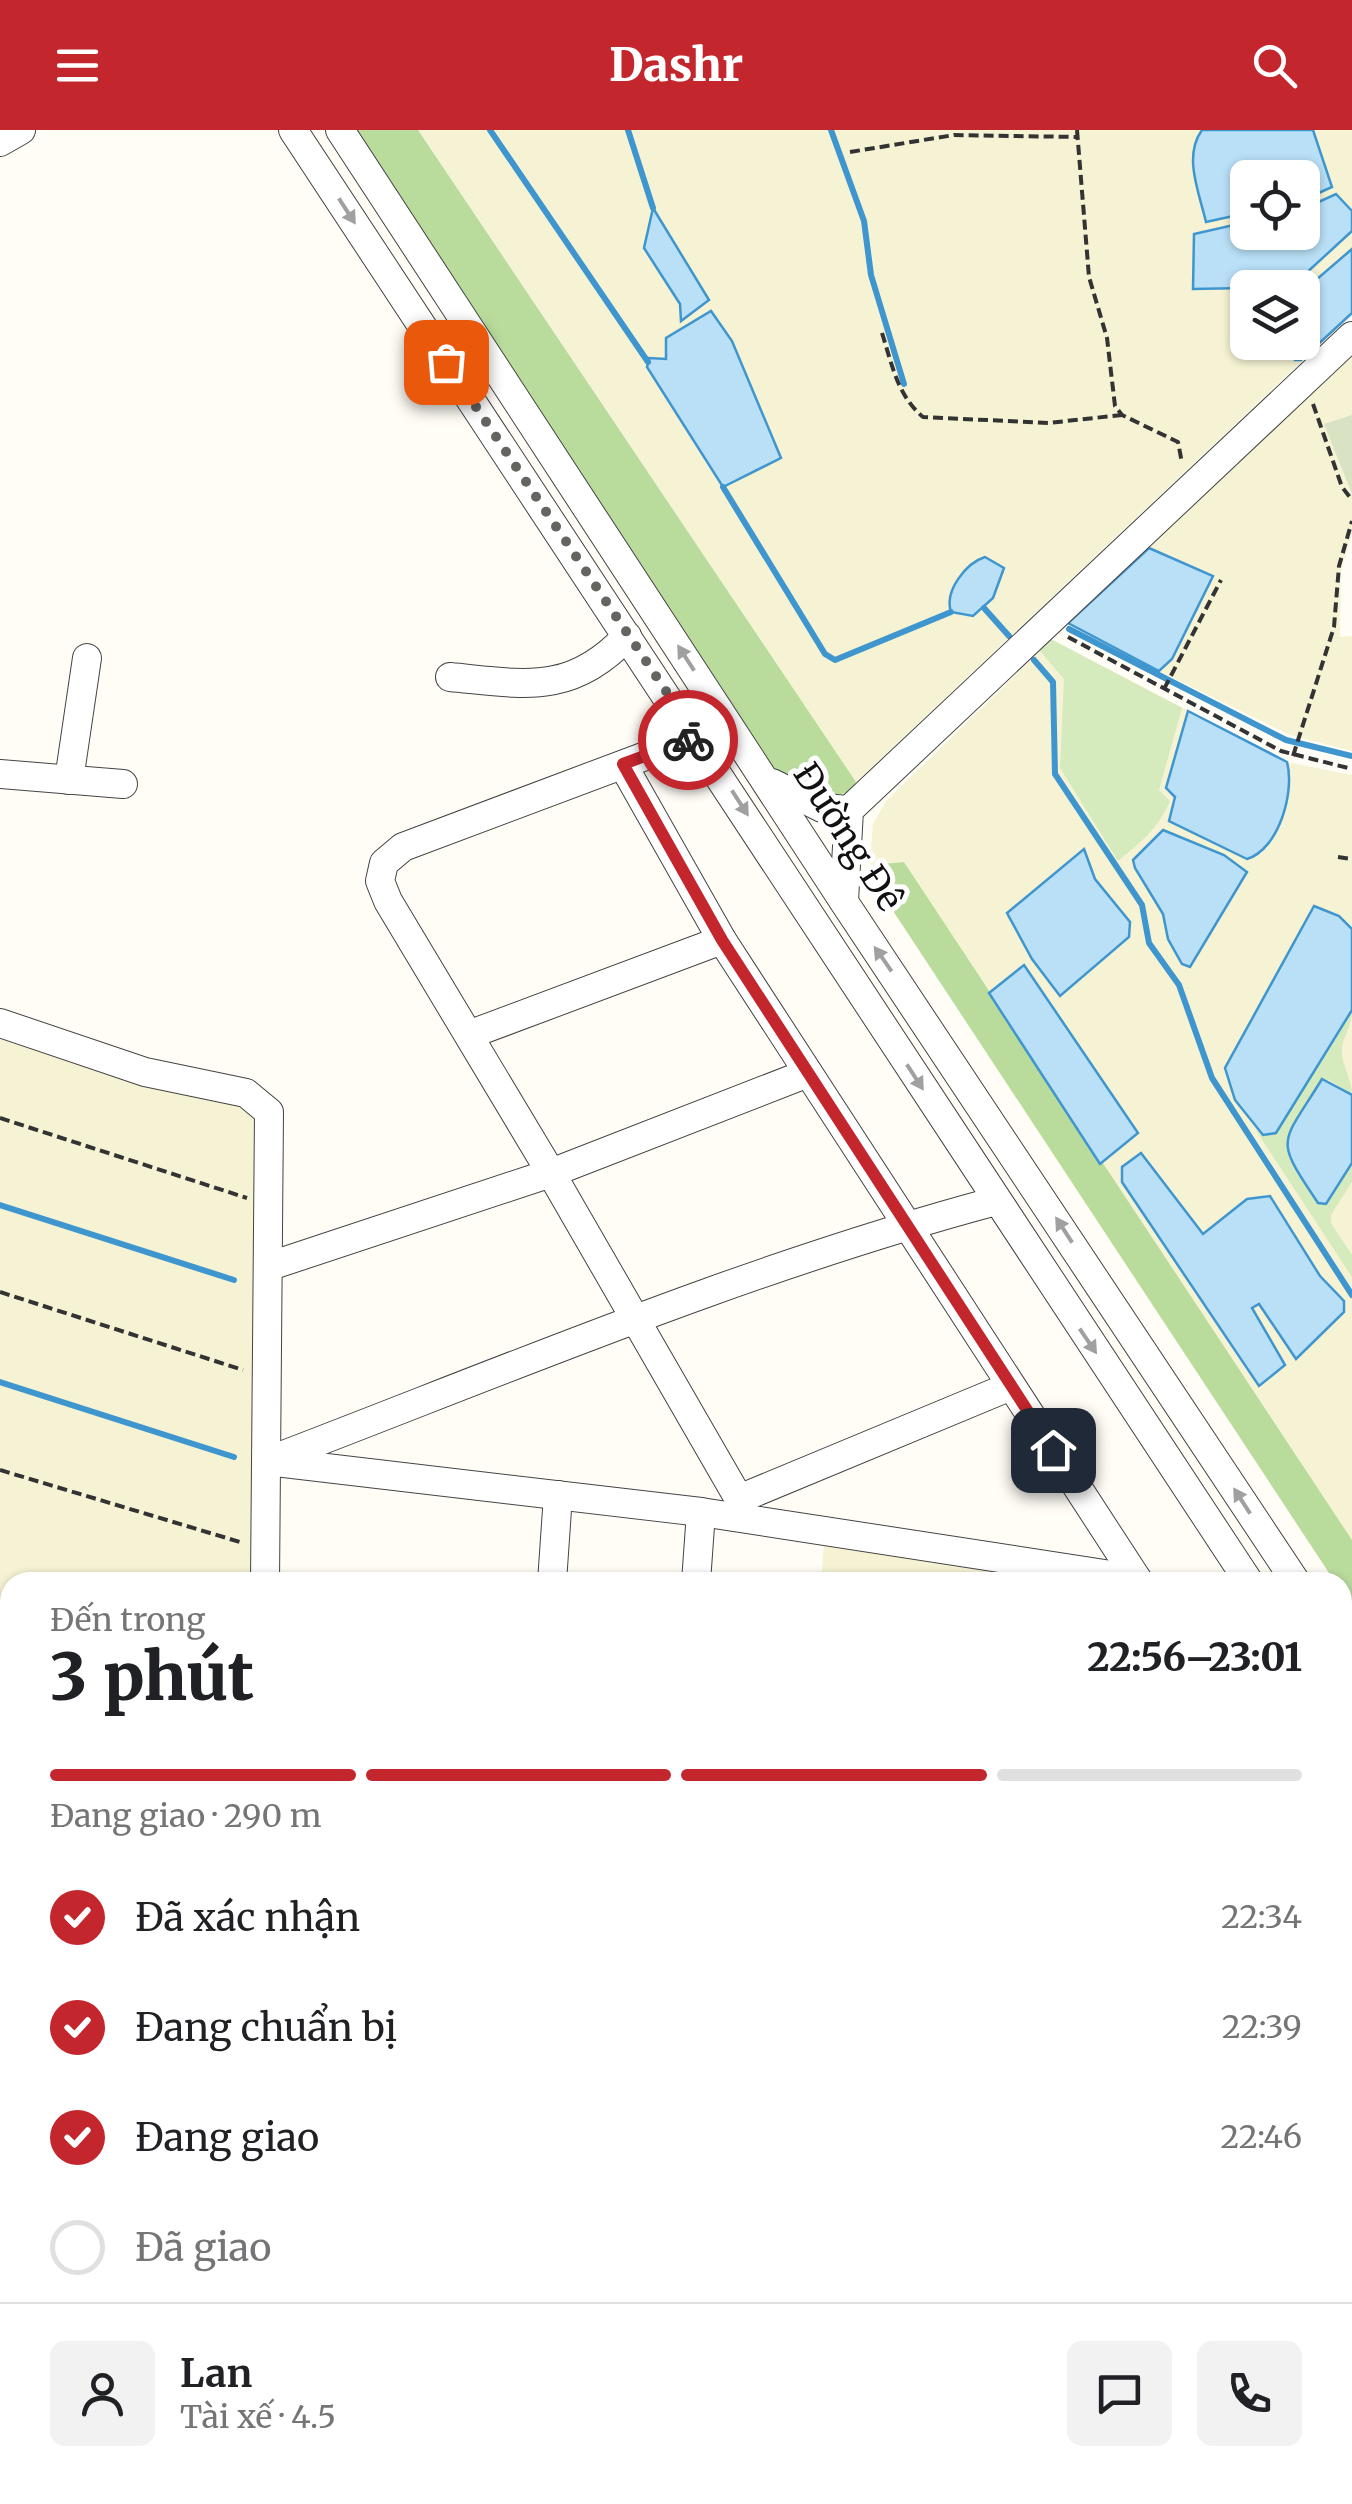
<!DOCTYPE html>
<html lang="vi">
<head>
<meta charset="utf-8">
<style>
	:root { --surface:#fff; --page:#f2f2f2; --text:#202124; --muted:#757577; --line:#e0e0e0; --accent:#c4262e }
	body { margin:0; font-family:Merriweather,serif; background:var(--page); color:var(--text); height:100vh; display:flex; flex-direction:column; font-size:38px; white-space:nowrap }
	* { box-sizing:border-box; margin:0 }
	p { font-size:32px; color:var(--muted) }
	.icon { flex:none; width:55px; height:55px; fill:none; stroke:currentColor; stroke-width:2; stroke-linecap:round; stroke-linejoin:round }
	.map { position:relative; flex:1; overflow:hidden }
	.side { position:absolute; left:0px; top:1442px; width:1352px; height:932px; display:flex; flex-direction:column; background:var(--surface); border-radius:30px 30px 0 0; box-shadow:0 2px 8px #0004 }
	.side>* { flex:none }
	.controls { position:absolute; left:1230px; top:30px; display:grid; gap:20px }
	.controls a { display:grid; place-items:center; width:90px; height:90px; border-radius:15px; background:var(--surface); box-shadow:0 2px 8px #0004; font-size:50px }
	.pin { position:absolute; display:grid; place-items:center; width:85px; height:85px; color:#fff; margin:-42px; border-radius:20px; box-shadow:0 5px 15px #0006 }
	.courier { position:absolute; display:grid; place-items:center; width:100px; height:100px; margin:-50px; border:8px solid #c4262e; border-radius:50%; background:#fff; color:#222; box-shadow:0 2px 12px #0007 }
	.overview em { font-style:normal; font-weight:800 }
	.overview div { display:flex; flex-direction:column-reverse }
	.overview { display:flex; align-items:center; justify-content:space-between; height:170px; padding:0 50px }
	h1 { font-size:65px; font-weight:800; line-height:75px }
	.bar { display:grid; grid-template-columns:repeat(4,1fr); gap:15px 10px; align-content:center; height:120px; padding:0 50px }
	.bar i { height:12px; border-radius:8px; background:var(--line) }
	.bar .active { background:var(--accent) }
	.bar p { grid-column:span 4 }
	.line { display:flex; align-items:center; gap:25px; padding:0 50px; border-top:2px solid var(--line) }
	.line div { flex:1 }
	.round { display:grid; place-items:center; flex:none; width:105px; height:105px; border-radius:15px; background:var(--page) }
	ol { padding:0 50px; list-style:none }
	li { display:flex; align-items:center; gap:30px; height:110px }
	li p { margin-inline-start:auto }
	li .icon { padding:10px; border-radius:50%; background:var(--accent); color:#fff; stroke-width:4 }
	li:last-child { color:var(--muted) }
	li i { width:55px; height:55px; border:5px solid var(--line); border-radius:50% }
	header { display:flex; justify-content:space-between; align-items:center; height:130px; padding:0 50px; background:var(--accent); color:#fff; font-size:45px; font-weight:800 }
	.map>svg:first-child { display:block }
	.farmland { fill:#f6f3d4; fill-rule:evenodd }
	.green { fill:#d5ebbd }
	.forest { fill:#b9dc9c }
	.cemetery { fill:#d9e3c4 }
	.water { fill:#b9e0f7; stroke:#3f96cf; stroke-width:2.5 }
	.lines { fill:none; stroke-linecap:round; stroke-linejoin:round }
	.stream { stroke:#3f96cf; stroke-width:6 }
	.minor-casing { stroke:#444; stroke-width:30 }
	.path { stroke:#333; stroke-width:4; stroke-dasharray:10 5; stroke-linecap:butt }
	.minor { stroke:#fff; stroke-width:28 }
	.oneway { fill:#a0a0a0 }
	.done { stroke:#646461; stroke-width:10; stroke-dasharray:0 18 }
	.route { stroke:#c4262e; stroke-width:12 }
	.labels { text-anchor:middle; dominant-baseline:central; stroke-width:10; stroke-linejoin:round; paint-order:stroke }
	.street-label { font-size:35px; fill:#111; stroke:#fff }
</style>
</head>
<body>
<header><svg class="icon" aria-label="menu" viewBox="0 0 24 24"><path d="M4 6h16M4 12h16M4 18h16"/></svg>Dashr<svg class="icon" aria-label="search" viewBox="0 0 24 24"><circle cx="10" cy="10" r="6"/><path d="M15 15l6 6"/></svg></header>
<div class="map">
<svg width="1352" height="2374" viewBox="0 0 1352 2374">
	<rect width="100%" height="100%" fill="#fffdf5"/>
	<!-- farmland -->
	<g class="farmland">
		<path d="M418 0H1352V184L856 652ZM1248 48H1302V102H1248ZM1248 158H1302V212H1248Z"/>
		<path d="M1352 223V285L1325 295 1352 364V404L1341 441 1340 507 1352 506V621L1290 605 1159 541 1172 529 1213 447 1149 418Z"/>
		<path d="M1047 507 1287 632 1352 645V1410L904 732 870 735 873 694 886 671 1040 521Z"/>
		<path d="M0 905 166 961 258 980 256 1452H10V2365H893L887 2374H0Z"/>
		<path d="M824 1414 1073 1452H821Z"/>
	</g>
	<!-- green -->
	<g class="green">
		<path d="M1047 507 1182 578 1159 660 1170 671C1158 699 1141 712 1118 731L1060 638 1064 549 1040 521Z"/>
		<path d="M1352 880C1352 896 1344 904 1342 918 1340 933 1352 948 1352 965L1328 949 1326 1074 1352 1033V1052L1331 1085V1093L1352 1125V1147L1255 999 1263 1005 1276 1003Z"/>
		<path d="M0 1666 10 1679V1903L0 1866Z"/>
	</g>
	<!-- forest -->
	<g class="forest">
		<path d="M348 0H418L856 652 849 662C811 673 790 655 763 629Z"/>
		<path d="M904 732 1352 1410V1477L1343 1463 1342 1452H1335L874 752 870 735Z"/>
	</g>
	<!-- cemetery -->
	<g class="cemetery">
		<path d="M1352 285V364L1324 294Z"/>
		<path d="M10 1483V1616L0 1619V1523Z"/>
	</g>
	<!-- water -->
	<g class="water">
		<path d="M1202 0H1313L1332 57 1303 70 1302 48H1248L1247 83 1206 92C1199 62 1183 26 1202 0Z"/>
		<path d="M1336 64 1352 81V101L1291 157 1193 159 1194 104 1247 92 1248 102H1302L1303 79Z"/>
		<path d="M653 78 709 170 681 191 680 174 644 118Z"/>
		<path d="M1352 119V183L1301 230H1295L1293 213 1302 212 1303 161Z"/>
		<path d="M711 181 732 211 781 328 723 357 647 237 649 228 666 229V208Z"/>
		<path d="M1149 418 1213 446 1172 529 1159 541 1068 493Z"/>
		<path d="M985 427 1004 438 993 468 973 486 951 482C944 461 966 433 985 427Z"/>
		<path d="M1188 581 1287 632C1295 662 1279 719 1247 729L1169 691 1175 667 1166 658Z"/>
		<path d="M1163 700 1224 725 1247 742 1190 837 1182 834 1168 809 1163 784 1135 738 1133 730Z"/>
		<path d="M1084 719 1095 749 1130 792 1129 807 1060 866 1032 829 1007 783Z"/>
		<path d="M1314 776 1339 786 1352 799V880L1276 1003 1263 1005 1235 970 1225 938Z"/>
		<path d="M1024 835 1138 1003 1100 1034 989 863Z"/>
		<path d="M1322 949 1352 965V1033L1326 1074 1318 1073C1273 1006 1281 1016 1322 949Z"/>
		<path d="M1141 1023 1203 1104 1247 1069 1270 1066 1320 1146 1344 1171V1182L1296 1229 1259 1174 1252 1178 1285 1235 1259 1256 1122 1052V1037Z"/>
		<path d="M0 2261 10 2287V2365L41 2368 27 2374H0Z"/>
	</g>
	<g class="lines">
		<!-- stream -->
		<g class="stream">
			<path d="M490 0 648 232"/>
			<path d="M628 0 653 78"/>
			<path d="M831 0 864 91 871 145 904 254"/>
			<path d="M723 357 825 524 835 530 951 482"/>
			<path d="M984 478 1009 506"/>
			<path d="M1069 499 1286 610 1352 626"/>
			<path d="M1034 530 1053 552 1055 644 1142 775 1149 813 1179 855 1212 948 1352 1165"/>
			<path d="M0 1075 234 1150"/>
			<path d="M0 1252 234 1327"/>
			<path d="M423 2365 501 2374"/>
			<path d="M257 2374V2365"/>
		</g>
		<!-- minor casing -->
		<g class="minor-casing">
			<g id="minor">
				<path d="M293 0 1249 1452"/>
				<path d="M340 0 844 772 1296 1452"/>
				<path d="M0 12 21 0"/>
				<path d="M450 547C524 554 571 566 627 506"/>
				<path d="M696 607 403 717 384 733 380 751 388 771 551 1043 808 943"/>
				<path d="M623 635 722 810 1139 1452"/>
				<path d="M0 644 123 654"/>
				<path d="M69 650 87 528"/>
				<path d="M772 653 822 678 849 680"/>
				<path d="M844 771 849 680 1352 206"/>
				<path d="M0 893 145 942 246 963 269 982 265 1452"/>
				<path d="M471 904 722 810"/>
				<path d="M270 1136 551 1043 739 1369 1011 1256"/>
				<path d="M273 1329C511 1238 749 1137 996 1071"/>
				<path d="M267 1331 701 1382 1137 1449"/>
				<path d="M552 1452 558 1365"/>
				<path d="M696 1452 701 1382"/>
				<path d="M1342 1524 1352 1538"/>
				<path d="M1342 1593 1352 1608"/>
				<path d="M1342 1761 1352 1776"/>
				<path d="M1342 2318 1352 2327"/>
				<path d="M242 2374V2365"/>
				<path d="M901 2374 907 2365"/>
				<path d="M1073 2374 1083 2365"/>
				<path d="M1308 2374 1319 2365"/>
			</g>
		</g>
		<!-- path -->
		<g class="path">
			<path d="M1077 0 1089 147 1107 208 1115 276 1122 285 1178 312 1182 333"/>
			<path d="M850 22 954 5 1077 7"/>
			<path d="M882 203C892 234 897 265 923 287L1048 293 1122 285"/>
			<path d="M1313 274 1342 357 1352 370"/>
			<path d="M1068 507 1281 621 1352 639"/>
			<path d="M1164 559 1221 450"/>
			<path d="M1293 626 1334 497 1339 436 1352 391"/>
			<path d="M1338 727 1352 729"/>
			<path d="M0 988 247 1068"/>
			<path d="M0 1162 243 1240"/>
			<path d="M0 1340 240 1412"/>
			<path d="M0 2246 10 2266"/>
			<path d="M59 2365 64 2374"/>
		</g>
		<!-- minor -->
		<use href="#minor" class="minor"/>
	</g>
	<!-- one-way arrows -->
	<defs><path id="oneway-solid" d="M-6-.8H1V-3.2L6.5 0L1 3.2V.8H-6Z" transform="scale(2.5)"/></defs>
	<g class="oneway">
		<use href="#oneway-solid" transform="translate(347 81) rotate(57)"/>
		<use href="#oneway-solid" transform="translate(686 528) rotate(-123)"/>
		<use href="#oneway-solid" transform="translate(740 673) rotate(57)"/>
		<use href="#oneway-solid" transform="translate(883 829) rotate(-125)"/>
		<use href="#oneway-solid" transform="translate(915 947) rotate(57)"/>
		<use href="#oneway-solid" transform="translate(1064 1100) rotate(-123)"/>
		<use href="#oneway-solid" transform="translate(1088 1211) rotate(56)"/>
		<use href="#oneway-solid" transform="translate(1242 1371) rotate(-123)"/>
	</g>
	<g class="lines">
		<!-- done -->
		<path class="done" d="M446 232 696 606 688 610"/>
		<!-- route -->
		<path class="route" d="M688 610 623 634 722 810 1053 1320"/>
	</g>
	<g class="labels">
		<!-- street labels -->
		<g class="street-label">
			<text transform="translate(848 707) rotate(57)">Đường Đê</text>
		</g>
	</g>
</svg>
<div class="controls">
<a><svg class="icon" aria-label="locate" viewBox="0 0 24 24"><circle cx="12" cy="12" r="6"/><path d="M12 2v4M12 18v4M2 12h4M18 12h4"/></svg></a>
<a><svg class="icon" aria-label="layers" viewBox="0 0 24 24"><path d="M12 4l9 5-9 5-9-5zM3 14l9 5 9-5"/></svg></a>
</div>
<div class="pin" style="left:446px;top:232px;background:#ea580c"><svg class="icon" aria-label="bag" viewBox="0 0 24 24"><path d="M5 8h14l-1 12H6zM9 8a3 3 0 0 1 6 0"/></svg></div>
<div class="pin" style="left:1053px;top:1320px;background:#1f2937"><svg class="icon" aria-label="home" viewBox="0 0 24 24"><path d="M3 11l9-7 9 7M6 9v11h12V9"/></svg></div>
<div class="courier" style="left:688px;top:610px"><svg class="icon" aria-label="bike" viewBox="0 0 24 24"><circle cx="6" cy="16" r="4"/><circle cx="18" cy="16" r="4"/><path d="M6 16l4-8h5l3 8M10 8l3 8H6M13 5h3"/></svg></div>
<section class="side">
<div class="overview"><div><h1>3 phút</h1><p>Đến trong</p></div><em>22:56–23:01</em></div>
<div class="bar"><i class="active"></i><i class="active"></i><i class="active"></i><i></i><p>Đang giao · 290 m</p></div>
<ol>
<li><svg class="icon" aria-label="check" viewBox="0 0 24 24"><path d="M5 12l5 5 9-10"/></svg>Đã xác nhận<p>22:34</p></li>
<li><svg class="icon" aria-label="check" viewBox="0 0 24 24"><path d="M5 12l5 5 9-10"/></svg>Đang chuẩn bị<p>22:39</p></li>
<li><svg class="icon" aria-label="check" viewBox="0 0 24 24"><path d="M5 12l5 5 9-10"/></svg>Đang giao<p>22:46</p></li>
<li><i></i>Đã giao</li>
</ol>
<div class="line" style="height:180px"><a class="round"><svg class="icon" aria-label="person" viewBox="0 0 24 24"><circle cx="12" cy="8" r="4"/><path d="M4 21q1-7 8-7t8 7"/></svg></a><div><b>Lan</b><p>Tài xế · 4.5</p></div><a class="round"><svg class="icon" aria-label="chat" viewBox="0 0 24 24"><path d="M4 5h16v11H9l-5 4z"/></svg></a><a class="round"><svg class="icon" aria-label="phone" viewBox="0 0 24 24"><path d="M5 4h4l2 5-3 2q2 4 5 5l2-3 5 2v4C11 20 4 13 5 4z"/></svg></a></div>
</section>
</div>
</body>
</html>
